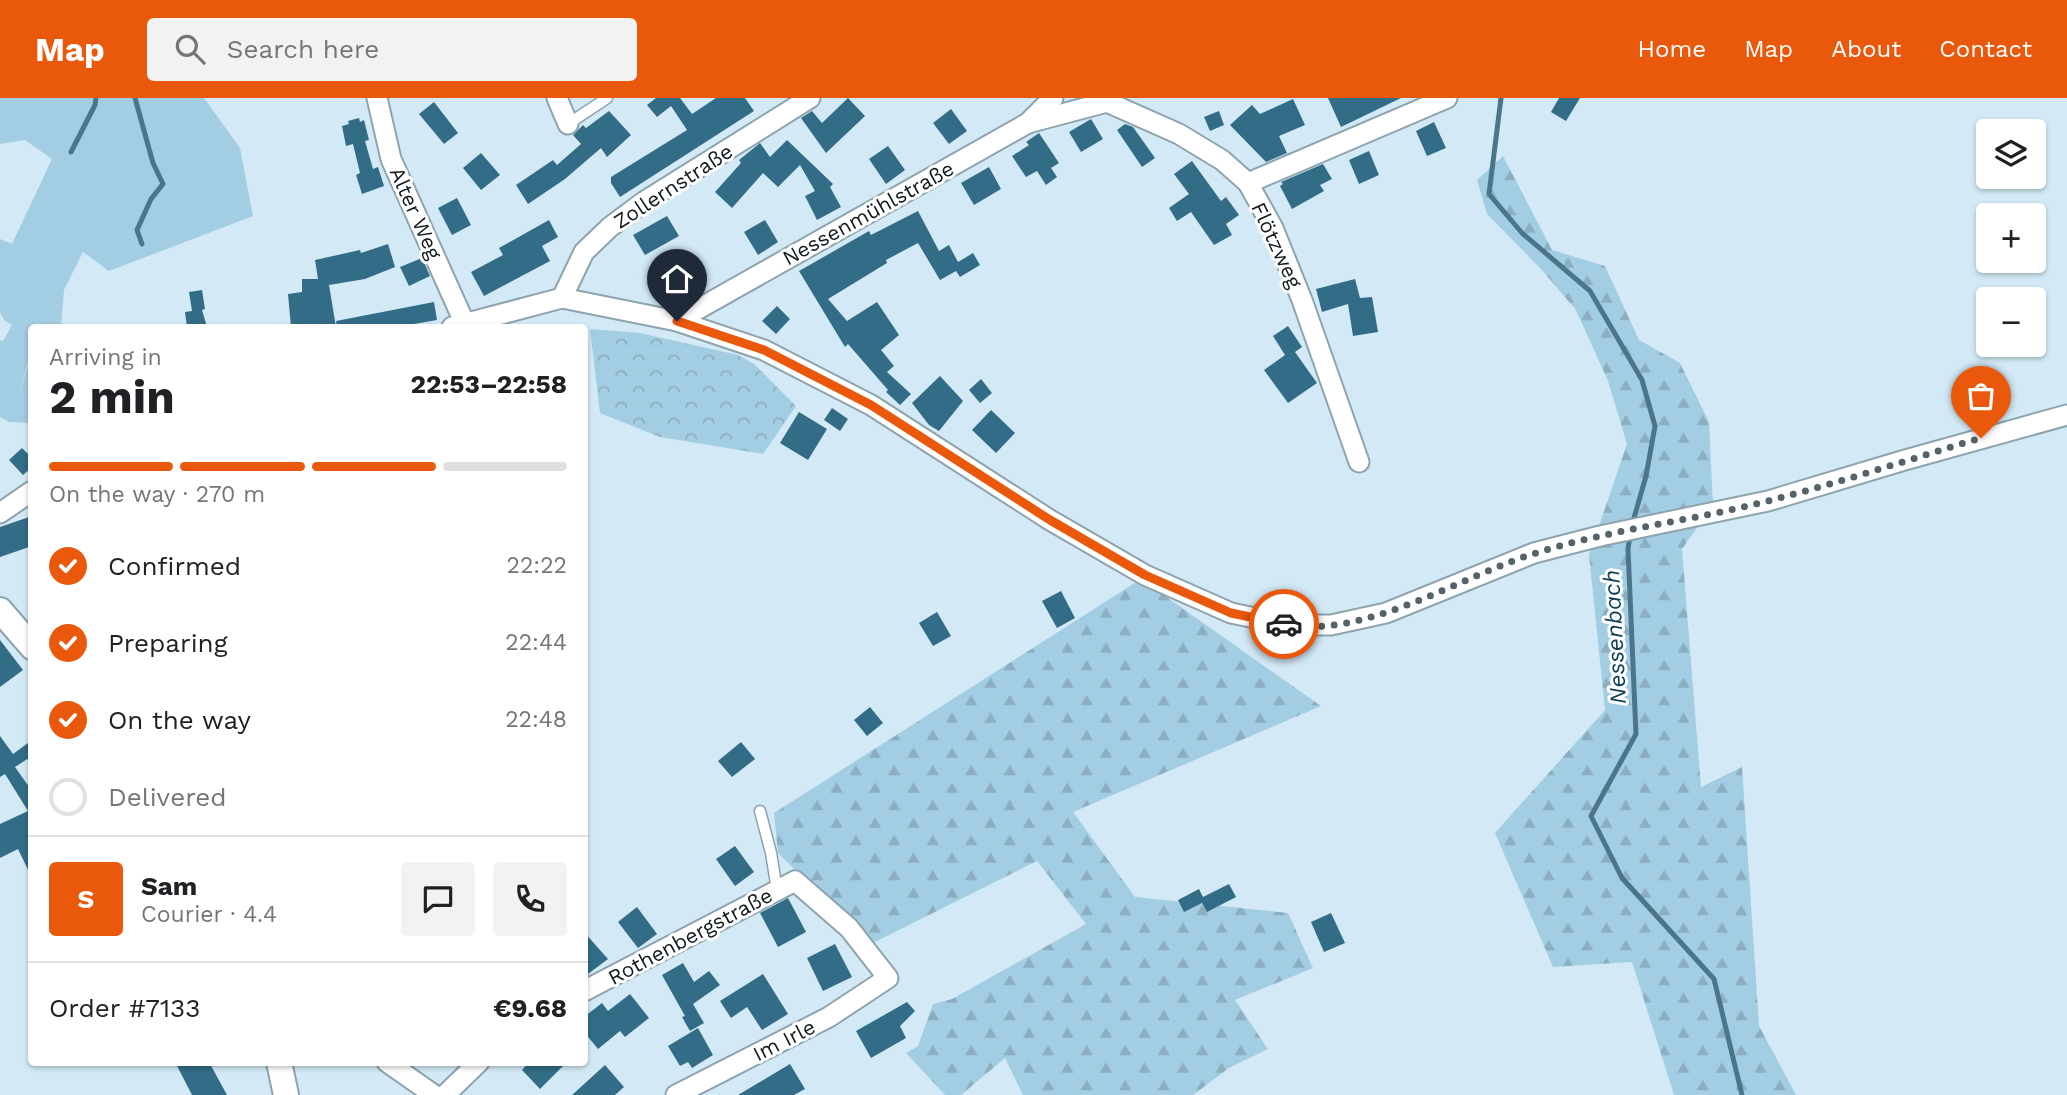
<!DOCTYPE html>
<html lang="en">
<head>
<meta charset="utf-8">
<style>
	:root { --surface:#fff; --page:#f2f2f2; --text:#202124; --muted:#757577; --line:#e0e0e0; --accent:#ea580c }
	body { margin:0; font-family:"Work Sans",sans-serif; background:var(--page); color:var(--text); height:100vh; display:flex; flex-direction:column; font-size:26px; white-space:nowrap }
	* { box-sizing:border-box; margin:0 }
	p { font-size:23px; color:var(--muted) }
	.icon { flex:none; width:38px; height:38px; fill:none; stroke:currentColor; stroke-width:2; stroke-linecap:round; stroke-linejoin:round }
	.map { position:relative; flex:1; overflow:hidden }
	.drawer { position:absolute; left:28px; top:226px; width:560px; height:742px; display:flex; flex-direction:column; background:var(--surface); border-radius:7px; box-shadow:0 2px 5px #0004 }
	.drawer>* { flex:none }
	.controls { position:absolute; left:1976px; top:21px; display:grid; gap:14px }
	.controls a { display:grid; place-items:center; width:70px; height:70px; border-radius:7px; background:var(--surface); box-shadow:0 2px 5px #0004; font-size:35px }
	.pin { position:absolute; display:grid; place-items:center; width:60px; height:60px; color:#fff; margin:-72px -30px; border-radius:50% 50% 50% 0; rotate:-45deg; box-shadow:0 0 7px #0007 }
	.pin .icon { rotate:45deg }
	.courier { position:absolute; display:grid; place-items:center; width:70px; height:70px; margin:-35px; border:5px solid #ea580c; border-radius:50%; background:#fff; color:#222; box-shadow:0 2px 9px #0007 }
	.head em { font-style:normal; font-weight:700 }
	.head div { display:flex; flex-direction:column-reverse }
	.head { display:flex; align-items:center; justify-content:space-between; height:119px; padding:0 21px }
	h1 { font-size:46px; font-weight:700; line-height:52px }
	.bar { display:grid; grid-template-columns:repeat(4,1fr); gap:10px 7px; align-content:center; height:84px; padding:0 21px }
	.bar i { height:9px; border-radius:5px; background:var(--line) }
	.bar .on { background:var(--accent) }
	.bar p { grid-column:span 4 }
	.line { display:flex; align-items:center; gap:18px; padding:0 21px; border-top:2px solid var(--line) }
	.line div { flex:1 }
	.round { display:grid; place-items:center; flex:none; width:74px; height:74px; border-radius:7px; background:var(--page) }
	ol { padding:0 21px; list-style:none }
	li { display:flex; align-items:center; gap:21px; height:77px }
	li p { margin-inline-start:auto }
	li .icon { padding:7px; border-radius:50%; background:var(--accent); color:#fff; stroke-width:4 }
	li:last-child { color:var(--muted) }
	li i { width:38px; height:38px; border:4px solid var(--line); border-radius:50% }
	header { display:flex; align-items:center; gap:42px; box-sizing:border-box; height:98px; padding:0 35px; background:var(--accent); color:#fff }
	header strong { font-size:33px }
	nav { display:flex; gap:38px; margin-inline-start:auto; font-size:24px }
	.search { width:490px; height:63px; background:var(--page); display:flex; align-items:center; gap:18px; box-sizing:border-box; padding:0 24px; border-radius:7px; color:var(--muted); font-size:26px }
	.map>svg:first-child { display:block }
	.green { fill:#a3cde2 }
	.forest { fill:url(#forest-firs) }
	.park { fill:url(#park-crowns) }
	.lines { fill:none; stroke-linecap:round; stroke-linejoin:round }
	.stream { stroke:#4a758a; stroke-width:5 }
	.building { fill:#326c86 }
	.service-casing { stroke:#8da3ae; stroke-width:13 }
	.minor-casing { stroke:#8da3ae; stroke-width:23 }
	.tertiary-casing { stroke:#8da3ae; stroke-width:28 }
	.service { stroke:#fff; stroke-width:10 }
	.minor { stroke:#fff; stroke-width:19 }
	.tertiary { stroke:#fff; stroke-width:24 }
	.done { stroke:#556269; stroke-width:7; stroke-dasharray:0 12.6 }
	.route { stroke:#ea580c; stroke-width:9 }
	.labels { text-anchor:middle; dominant-baseline:central; stroke-width:6; stroke-linejoin:round; paint-order:stroke }
	.street-label { font-size:21px; fill:#11191d; stroke:#fff }
	.water-label { font-size:23px; font-style:italic; fill:#0d4054; stroke:#fff }
</style>
</head>
<body>
<header>
<strong>Map</strong>
<div class="search"><svg class="icon" aria-label="search" viewBox="0 0 24 24"><circle cx="10" cy="10" r="6"/><path d="M15 15l6 6"/></svg>Search here</div>
<nav><a>Home</a><a>Map</a><a>About</a><a>Contact</a></nav>
</header>
<div class="map">
<svg width="2067" height="997" viewBox="0 0 2067 997">
	<defs>
		<pattern id="forest-firs" width="22" height="20" patternUnits="userSpaceOnUse" patternTransform="scale(1.75)"><rect width="22" height="20" fill="#a3cde2"/><path d="M5 1l3.5 6h-7zM16 11l3.5 6h-7z" fill="#8bafc1"/></pattern>
		<pattern id="park-crowns" width="20" height="18" patternUnits="userSpaceOnUse" patternTransform="scale(1.75)"><rect width="20" height="18" fill="#a3cde2"/><path d="M2 6a3 3 0 1 1 6 0M12 15a3 3 0 1 1 6 0" fill="none" stroke="#8bafc1"/></pattern>
	</defs>
	<rect width="100%" height="100%" fill="#d3eaf6"/>
	<!-- green -->
	<path class="green" d="M0 0H204L240 50 253 118 109 173 83 154 64 192 61 229H32L31 253 18 300 31 258V325L9 324 0 319V242L3 243 12 227 4 222 0 214V141L12 146 52 61 25 42 0 46Z"/>
	<!-- forest -->
	<g class="forest">
		<path d="M1503 58 1552 152 1605 168 1639 242 1680 265 1709 324 1713 407 1682 451 1701 689 1742 669 1759 928 1796 997H1674L1632 864 1553 869 1495 735 1605 612 1589 457 1627 346 1608 283 1576 212 1541 171 1487 116 1477 82Z"/>
		<path d="M1141 481 1321 608 1073 714 1135 799 1288 815 1313 870 1235 902 1268 951 1229 970 1193 997H1023L1005 960 961 997H945L906 955 918 948 933 906 952 901 1086 826 1037 763 869 847 778 755 774 715Z"/>
	</g>
	<!-- park -->
	<path class="park" d="M590 231 640 235 738 257 754 266 796 308 763 356 660 339 600 315Z"/>
	<g class="lines">
		<!-- stream -->
		<g class="stream">
			<path d="M135 0 153 65 163 86 151 101 137 132 142 146"/>
			<path d="M1501 0 1489 96 1522 135 1590 193 1642 282 1655 328 1646 378 1632 427"/>
			<path d="M71 54 95 7 96 0"/>
			<path d="M1630 437 1628 451 1636 636 1591 718 1622 780 1714 881 1742 997"/>
		</g>
	</g>
	<!-- building -->
	<g class="building">
		<path d="M656 0H680L692 16 716 0H745L754 13 620 99 611 85V79L687 32 671 8 657 19 647 7Z"/>
		<path d="M848 0 865 18 826 55 801 20 812 13 822 25Z"/>
		<path d="M1328 0H1401L1341 29Z"/>
		<path d="M1559 0H1580L1566 23 1551 14Z"/>
		<path d="M1293 1 1305 27 1279 38 1287 55 1266 64 1230 27 1252 7 1260 16Z"/>
		<path d="M434 4 458 35 444 46 419 16Z"/>
		<path d="M951 11 967 33 949 46 933 25Z"/>
		<path d="M609 13 631 37 607 59 601 50 565 81 528 106 516 87 553 62 557 67 581 46 573 37 583 27 586 30Z"/>
		<path d="M1219 13 1224 27 1210 33 1204 19Z"/>
		<path d="M359 20 360 24 364 22 369 42 365 43 373 71 378 69 384 88 362 96 356 77 360 75 353 46 346 48 342 28 349 26 348 23Z"/>
		<path d="M1091 21 1103 41 1081 54 1069 34Z"/>
		<path d="M1434 24 1446 50 1427 58 1416 33Z"/>
		<path d="M1125 26 1133 29 1155 60 1142 69 1117 32Z"/>
		<path d="M1039 35 1059 65 1051 70 1057 79 1046 87 1037 73 1026 79 1012 58 1029 47 1026 44Z"/>
		<path d="M787 42 833 86 830 89 841 109 817 122 805 98 815 93 800 67 778 89 763 75 732 110 715 94 741 65 739 62 760 45 770 59Z"/>
		<path d="M888 48 905 72 886 86 869 61Z"/>
		<path d="M1369 53 1379 77 1359 86 1349 62Z"/>
		<path d="M481 55 500 77 481 92 463 70Z"/>
		<path d="M1192 63 1221 103 1226 99 1239 117 1226 126 1232 137 1214 147 1191 114 1177 123 1169 110 1189 96 1174 76Z"/>
		<path d="M1323 66 1332 81 1320 87 1324 93 1292 111 1280 88 1283 86 1281 84Z"/>
		<path d="M989 69 1001 91 974 107 961 85Z"/>
		<path d="M457 100 471 127 452 137 438 110Z"/>
		<path d="M918 113 939 153 949 147 958 164 973 155 980 167 960 179 956 173 940 182 918 145 886 162 887 165 828 201 847 223 877 204 899 237 881 252 894 268 887 274 911 296 900 307 886 294 888 292 848 246 845 249 799 173 869 133 871 137Z"/>
		<path d="M667 118 679 138 645 157 633 137Z"/>
		<path d="M549 122 558 139 542 148 550 163 484 198 471 174 503 157 499 150Z"/>
		<path d="M765 122 778 144 758 157 744 134Z"/>
		<path d="M388 146 395 169 365 181 329 187 336 229H291L288 196 302 194V181H318L315 162 360 152 361 155Z"/>
		<path d="M422 160 430 178 409 188 400 169Z"/>
		<path d="M698 162 707 178 683 191 675 176Z"/>
		<path d="M1355 181 1360 200 1372 199 1378 234 1353 238 1348 206 1322 214 1316 191Z"/>
		<path d="M202 192 205 211 202 212 207 229H187L185 214 192 213 189 194Z"/>
		<path d="M434 204 437 222 397 229H337L336 223Z"/>
		<path d="M777 208 790 221 776 236 762 223Z"/>
		<path d="M1288 228 1302 249 1295 254 1317 285 1288 305 1264 272 1285 257 1273 238Z"/>
		<path d="M940 278 963 303 939 333 929 327 912 305Z"/>
		<path d="M981 281 992 295 980 305 969 292Z"/>
		<path d="M832 310 848 321 840 333 824 322Z"/>
		<path d="M991 312 1015 335 996 355 972 332Z"/>
		<path d="M799 314 827 331 808 362 780 345Z"/>
		<path d="M22 350 32 360V369L23 377 9 362Z"/>
		<path d="M32 418V448L0 459V429Z"/>
		<path d="M1061 493 1075 520 1057 530 1042 503Z"/>
		<path d="M937 514 951 538 933 548 919 525Z"/>
		<path d="M0 542 23 572 0 589Z"/>
		<path d="M870 609 883 625 867 638 854 622Z"/>
		<path d="M0 638 13 656 32 642V658L15 669 32 693V780L18 751 0 760V726L28 713 5 676 0 679Z"/>
		<path d="M741 644 755 661 732 679 718 663Z"/>
		<path d="M735 748 754 774 735 788 716 761Z"/>
		<path d="M1229 786 1236 799 1207 814 1202 805 1184 814 1178 802 1199 791 1203 799Z"/>
		<path d="M788 800 806 834 778 849 760 815Z"/>
		<path d="M637 809 657 836 638 850 618 824Z"/>
		<path d="M1331 815 1345 845 1324 854 1311 824Z"/>
		<path d="M584 834 608 861 584 879Z"/>
		<path d="M835 846 852 879 823 893 807 860Z"/>
		<path d="M683 865 694 884 709 873 720 887 693 906 704 925 690 933 682 919 685 918 662 877Z"/>
		<path d="M763 876 788 916 762 932 747 909 731 920 720 903Z"/>
		<path d="M630 896 649 920 625 939 620 933 598 951 584 934V919L602 905 608 913Z"/>
		<path d="M907 904 915 913 900 928 906 940 871 960 856 933Z"/>
		<path d="M698 930 713 957 692 970 688 964 680 968 668 948Z"/>
		<path d="M175 964H209L227 997H192Z"/>
		<path d="M529 964H567L540 991 522 972Z"/>
		<path d="M790 966 805 991 794 997H738Z"/>
		<path d="M605 967 624 989 615 997H572Z"/>
	</g>
	<g class="lines">
		<!-- service casing -->
		<g class="service-casing">
			<g id="service">
				<path d="M568 26 607 0"/>
				<path d="M760 713 771 755 777 792"/>
			</g>
		</g>
		<!-- minor casing -->
		<g class="minor-casing">
			<g id="minor">
				<path d="M377 0 391 61 465 226"/>
				<path d="M557 0 568 26"/>
				<path d="M1028 25 1107 4 1179 36 1222 62 1248 85 1273 130 1302 202 1359 364"/>
				<path d="M1248 85 1447 0"/>
				<path d="M562 200 584 154 610 129 645 103 810 0"/>
				<path d="M677 223 1028 25 1053 0"/>
				<path d="M452 229 562 200 677 223 764 252 871 307 1050 422 1145 477 1231 515 1289 527H1331L1386 515 1534 455 1600 438 1768 403 1905 362 2067 317"/>
				<path d="M0 415 32 393"/>
				<path d="M584 893 795 783 849 830 888 880 829 919 676 997"/>
				<path d="M387 964 434 997"/>
				<path d="M445 997 479 964"/>
			</g>
		</g>
		<!-- tertiary casing -->
		<g class="tertiary-casing">
			<g id="tertiary">
				<path d="M0 512 32 549"/>
				<path d="M279 964 286 997"/>
			</g>
		</g>
		<!-- service -->
		<use href="#service" class="service"/>
		<!-- minor -->
		<use href="#minor" class="minor"/>
		<!-- tertiary -->
		<use href="#tertiary" class="tertiary"/>
	</g>
	<g class="lines">
		<!-- done -->
		<path class="done" d="M1284 526C1365 542 1460 478 1536 455 1612 431 1691 423 1768 403 1839 385 1910 361 1981 340"/>
		<!-- route -->
		<path class="route" d="M677 223 764 252 871 307 1050 422 1145 477 1231 515 1284 526"/>
	</g>
	<g class="labels">
		<!-- street labels -->
		<g class="street-label">
			<text transform="translate(673 88) rotate(-33)">Zollernstraße</text>
			<text transform="translate(416 115) rotate(66)">Alter Weg</text>
			<text transform="translate(868 115) rotate(-29)">Nessenmühlstraße</text>
			<text transform="translate(1277 147) rotate(65)">Flötzweg</text>
			<text transform="translate(690 838) rotate(-28)">Rothenbergstraße</text>
			<text transform="translate(784 942) rotate(-27)">Im Irle</text>
		</g>
		<!-- water labels -->
		<g class="water-label">
			<text transform="translate(1615 539) rotate(-93)">Nessenbach</text>
		</g>
	</g>
</svg>
<div class="controls">
<a><svg class="icon" aria-label="layers" viewBox="0 0 24 24"><path d="M12 4l9 5-9 5-9-5zM3 14l9 5 9-5"/></svg></a>
<a>+</a>
<a>−</a>
</div>
<div class="pin" style="left:1981px;top:340px;background:#ea580c"><svg class="icon" aria-label="bag" viewBox="0 0 24 24"><path d="M5 8h14l-1 12H6zM9 8a3 3 0 0 1 6 0"/></svg></div>
<div class="pin" style="left:677px;top:223px;background:#1f2937"><svg class="icon" aria-label="home" viewBox="0 0 24 24"><path d="M3 11l9-7 9 7M6 9v11h12V9"/></svg></div>
<div class="courier" style="left:1284px;top:526px"><svg class="icon" aria-label="car" viewBox="0 0 24 24"><path d="M5 17H2v-5l4-1 3-4h7l3 4 3 1v5h-3M9 17h6M6 11h13"/><circle cx="7" cy="17" r="2"/><circle cx="17" cy="17" r="2"/></svg></div>
<section class="drawer">
<div class="head"><div><h1>2 min</h1><p>Arriving in</p></div><em>22:53–22:58</em></div>
<div class="bar"><i class="on"></i><i class="on"></i><i class="on"></i><i></i><p>On the way · 270 m</p></div>
<ol>
<li><svg class="icon" aria-label="check" viewBox="0 0 24 24"><path d="M5 12l5 5 9-10"/></svg>Confirmed<p>22:22</p></li>
<li><svg class="icon" aria-label="check" viewBox="0 0 24 24"><path d="M5 12l5 5 9-10"/></svg>Preparing<p>22:44</p></li>
<li><svg class="icon" aria-label="check" viewBox="0 0 24 24"><path d="M5 12l5 5 9-10"/></svg>On the way<p>22:48</p></li>
<li><i></i>Delivered</li>
</ol>
<div class="line" style="height:126px"><b class="round" style="background:var(--accent);color:#fff">S</b><div><b>Sam</b><p>Courier · 4.4</p></div><a class="round"><svg class="icon" aria-label="chat" viewBox="0 0 24 24"><path d="M4 5h16v11H9l-5 4z"/></svg></a><a class="round"><svg class="icon" aria-label="phone" viewBox="0 0 24 24"><path d="M5 4h4l2 5-3 2q2 4 5 5l2-3 5 2v4C11 20 4 13 5 4z"/></svg></a></div>
<div class="line" style="height:91px"><div>Order #7133</div><b>€9.68</b></div>
</section>
</div>
</body>
</html>
